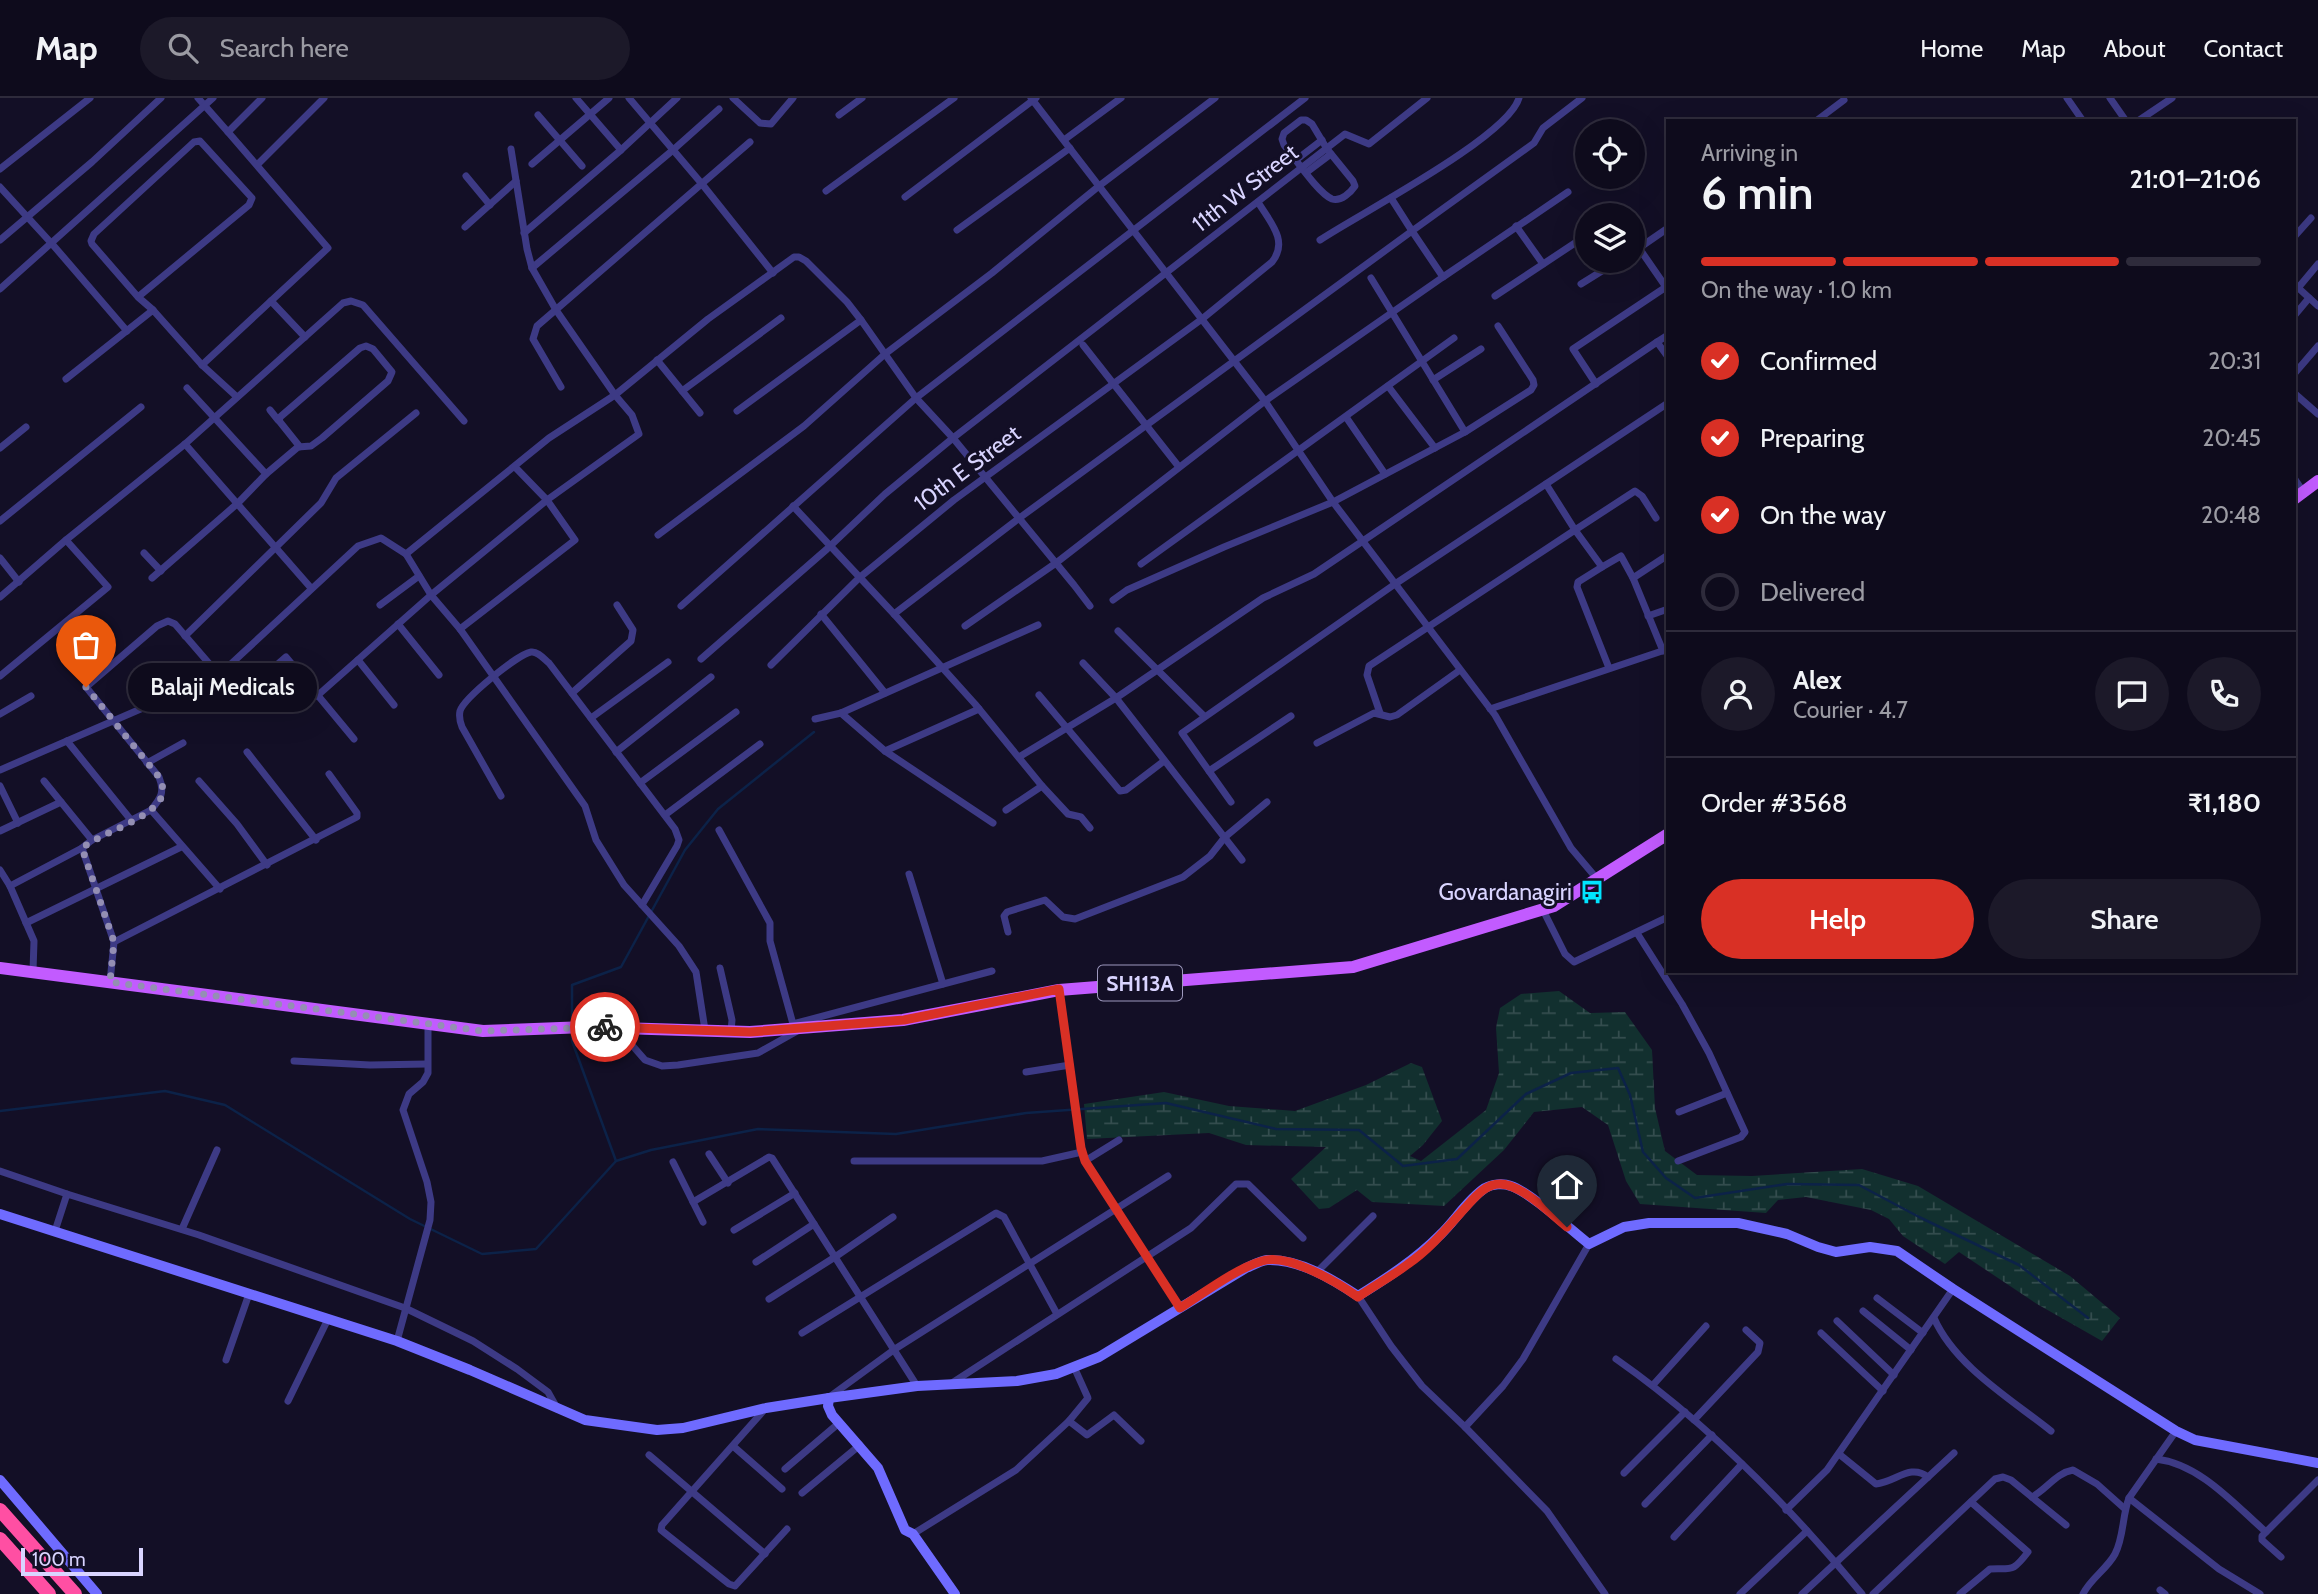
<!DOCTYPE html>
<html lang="en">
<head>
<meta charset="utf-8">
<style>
	:root { --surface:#0e0b1c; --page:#1c1929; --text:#f1f3f6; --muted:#9b9ba3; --line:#2e2b3b; --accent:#d93025 }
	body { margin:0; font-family:Cabin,sans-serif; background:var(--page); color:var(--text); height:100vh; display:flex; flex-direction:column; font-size:26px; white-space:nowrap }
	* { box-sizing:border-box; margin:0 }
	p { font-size:23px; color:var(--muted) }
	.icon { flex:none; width:38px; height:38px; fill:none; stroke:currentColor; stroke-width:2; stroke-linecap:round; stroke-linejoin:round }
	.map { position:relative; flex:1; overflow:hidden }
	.side { position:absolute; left:1666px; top:21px; width:630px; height:854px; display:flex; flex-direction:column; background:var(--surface); border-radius:0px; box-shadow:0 7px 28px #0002,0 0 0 2px var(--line) }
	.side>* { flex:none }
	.controls { position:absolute; left:1575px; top:21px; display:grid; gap:14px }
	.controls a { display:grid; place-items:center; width:70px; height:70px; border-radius:50%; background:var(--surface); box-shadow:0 7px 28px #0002,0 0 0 2px var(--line); font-size:35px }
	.scale { position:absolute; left:21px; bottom:18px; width:122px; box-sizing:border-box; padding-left:7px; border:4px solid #d9d4ff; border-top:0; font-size:19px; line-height:24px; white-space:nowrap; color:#d9d4ff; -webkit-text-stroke:5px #130f26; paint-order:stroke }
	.pin { position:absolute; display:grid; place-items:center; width:60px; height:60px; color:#fff; margin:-72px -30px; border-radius:50% 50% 50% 0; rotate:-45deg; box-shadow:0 0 7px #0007 }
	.pin .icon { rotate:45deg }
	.courier { position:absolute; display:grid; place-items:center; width:70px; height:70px; margin:-35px; border:5px solid #d93025; border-radius:50%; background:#fff; color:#222; box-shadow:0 2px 9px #0007 }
	.bubble { position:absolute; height:49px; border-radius:24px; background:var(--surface); box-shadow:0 7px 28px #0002,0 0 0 2px var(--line); font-size:23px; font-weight:600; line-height:49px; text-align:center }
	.summary em { font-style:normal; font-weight:600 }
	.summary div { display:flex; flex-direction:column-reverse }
	.summary { display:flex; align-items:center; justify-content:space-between; height:119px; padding:0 35px }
	h1 { font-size:46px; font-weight:600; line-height:52px }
	.bar { display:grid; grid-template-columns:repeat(4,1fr); gap:10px 7px; align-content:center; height:84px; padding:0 35px }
	.bar i { height:9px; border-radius:5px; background:var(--line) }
	.bar .current { background:var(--accent) }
	.bar p { grid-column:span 4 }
	.line { display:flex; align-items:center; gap:18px; padding:0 35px; border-top:2px solid var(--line) }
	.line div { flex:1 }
	.round { display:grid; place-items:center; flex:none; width:74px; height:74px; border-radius:37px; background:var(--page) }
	ol { padding:0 35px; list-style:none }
	li { display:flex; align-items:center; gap:21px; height:77px }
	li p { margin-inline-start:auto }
	li .icon { padding:7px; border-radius:50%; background:var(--accent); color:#fff; stroke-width:4 }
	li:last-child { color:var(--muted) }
	li i { width:38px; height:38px; border:4px solid var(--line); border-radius:50% }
	.cta { display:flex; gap:14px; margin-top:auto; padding:14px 35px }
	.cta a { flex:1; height:80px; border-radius:42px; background:var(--accent); color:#fff; font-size:28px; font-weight:600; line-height:80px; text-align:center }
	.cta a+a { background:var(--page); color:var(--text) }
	header { display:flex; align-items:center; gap:42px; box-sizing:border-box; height:98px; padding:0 35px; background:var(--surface); border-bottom:2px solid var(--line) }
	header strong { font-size:33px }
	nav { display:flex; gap:38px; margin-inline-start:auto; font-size:24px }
	.search { width:490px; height:63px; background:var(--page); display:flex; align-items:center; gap:18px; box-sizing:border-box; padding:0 24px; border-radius:38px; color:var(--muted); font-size:26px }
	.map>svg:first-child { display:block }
	.wetland { fill:url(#wetland-marsh) }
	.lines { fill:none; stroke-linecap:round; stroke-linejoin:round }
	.stream { stroke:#0c2248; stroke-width:2.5 }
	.street { stroke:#3d3a85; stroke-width:7 }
	.secondary { stroke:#6f6bff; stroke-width:10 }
	.primary { stroke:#c25bff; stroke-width:12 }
	.highway { stroke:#ff4fa3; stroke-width:14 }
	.done { stroke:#948fb3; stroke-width:7; stroke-dasharray:0 12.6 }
	.route { stroke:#d93025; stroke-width:9 }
	.labels { text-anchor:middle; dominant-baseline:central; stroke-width:6; stroke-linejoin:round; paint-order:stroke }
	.shield { fill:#130f26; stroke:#9e99be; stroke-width:2 }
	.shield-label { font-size:21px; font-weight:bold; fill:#d9d4ff }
	.street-label { font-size:23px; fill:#d9d4ff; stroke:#130f26 }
	.poi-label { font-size:23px; fill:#d9d4ff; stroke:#130f26; text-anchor:end }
</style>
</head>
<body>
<header>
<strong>Map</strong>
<div class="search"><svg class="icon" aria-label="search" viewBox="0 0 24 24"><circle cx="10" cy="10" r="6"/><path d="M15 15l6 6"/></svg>Search here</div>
<nav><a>Home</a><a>Map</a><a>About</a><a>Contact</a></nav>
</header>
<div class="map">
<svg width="2318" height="1496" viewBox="0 0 2318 1496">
	<defs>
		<pattern id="wetland-marsh" width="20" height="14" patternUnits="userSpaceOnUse" patternTransform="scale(1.75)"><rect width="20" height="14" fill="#12302f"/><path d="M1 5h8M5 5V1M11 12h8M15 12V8" fill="none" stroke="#344d4e"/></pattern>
	</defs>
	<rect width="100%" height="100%" fill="#130f26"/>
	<!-- wetland -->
	<path class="wetland" d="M1559 893 1590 915 1625 914 1652 952 1655 1010 1665 1053 1697 1077 1752 1078 1862 1071 1918 1088 2070 1178 2120 1220 2102 1243 2037 1206 1959 1154 1945 1166 1903 1138 1889 1121 1871 1112 1806 1099 1778 1102 1766 1115 1640 1106 1626 1083 1608 1027 1582 1009 1534 1014 1504 1052 1444 1108 1372 1104 1357 1092 1329 1110 1319 1111 1291 1081 1326 1049 1246 1047 1209 1035 1087 1041 1084 1006 1164 994 1229 1008 1295 1013 1366 987 1411 965 1422 969 1442 1023 1423 1047 1410 1058 1421 1063 1486 1012 1499 975 1496 930 1500 910 1521 896Z"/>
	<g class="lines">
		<!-- stream -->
		<g class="stream">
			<path d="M572 925V887L621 869 685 752 718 711 814 634"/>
			<path d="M572 935V943L616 1063"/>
			<path d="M0 1013 165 993 225 1007 410 1121 482 1156 536 1151 616 1063 651 1052 758 1031 896 1036 1026 1015 1166 1005 1276 1031 1359 1032 1403 1068 1457 1061 1526 996 1571 975 1618 970 1630 997 1643 1054 1666 1080 1695 1100 1787 1086 1859 1087 1919 1119 2019 1167 2088 1220"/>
		</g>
		<!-- street -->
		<g class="street">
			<path d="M198 0 228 34"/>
			<path d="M576 0 621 52"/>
			<path d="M629 0 702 86 773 175"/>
			<path d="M733 0 760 25 771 26 793 0"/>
			<path d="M1031 0 1265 303 1333 404 1495 617 1571 750 1598 782"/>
			<path d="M2067 0 2083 23"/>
			<path d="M2110 0 2126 23"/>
			<path d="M538 17 582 68"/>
			<path d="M839 17 862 0"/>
			<path d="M1301 22H1306L1312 26 1327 51 1353 83 1355 88C1351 94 1341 104 1332 101 1318 95 1295 60 1284 47L1282 41 1284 35Z"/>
			<path d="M1816 23 1844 2"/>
			<path d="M2138 23 2172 0"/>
			<path d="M1064 42 1121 0"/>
			<path d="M1296 62 1322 42"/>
			<path d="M258 66 324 0"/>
			<path d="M532 66 609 0"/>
			<path d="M0 71 90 0"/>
			<path d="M1307 74 1331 56"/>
			<path d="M466 78 490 107"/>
			<path d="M0 89 53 147 127 233"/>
			<path d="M826 93 954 0"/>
			<path d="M905 99 1036 0"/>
			<path d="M1516 128 1543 166"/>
			<path d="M465 129 516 83"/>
			<path d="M1668 130 1639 150 1668 192"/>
			<path d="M957 132 1070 50"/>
			<path d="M524 135 621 52 677 0"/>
			<path d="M2294 139 2311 120"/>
			<path d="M0 142 92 64 161 0"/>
			<path d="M1320 142C1359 116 1508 39 1519 0"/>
			<path d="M532 170 673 52 719 11"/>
			<path d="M1443 179 1568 94"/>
			<path d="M1371 180 1465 334"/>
			<path d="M1581 186 1618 163"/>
			<path d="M2294 186 2318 208"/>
			<path d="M2298 190 2318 166"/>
			<path d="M0 191 213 0"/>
			<path d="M1495 198 1587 137"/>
			<path d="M138 199 249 107 252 100 200 43 194 44 94 136 91 143 92 146 138 199 153 212"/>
			<path d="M271 203 305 239"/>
			<path d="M2294 218 2309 200"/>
			<path d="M1657 244 1668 237"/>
			<path d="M1083 247 1179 369"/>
			<path d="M657 262 700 315"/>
			<path d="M202 267 328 150 228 34 262 0"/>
			<path d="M2294 276 2318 248"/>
			<path d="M66 281 153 212 202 267 237 299"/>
			<path d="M1433 282 1481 251"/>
			<path d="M1596 286 1573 251 1666 189"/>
			<path d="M1388 288 1435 350"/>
			<path d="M561 289 533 241 537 228 750 44"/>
			<path d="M682 293 781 220"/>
			<path d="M2294 295 2318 316"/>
			<path d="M270 312 278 322"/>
			<path d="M737 313 861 222 916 300 953 340 1074 487 1090 508"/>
			<path d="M1346 319 1385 376"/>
			<path d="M185 346 311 490"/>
			<path d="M0 350 26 329"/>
			<path d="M266 376 298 349 311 348 322 340 388 283 392 274 373 251 366 248 360 250 279 320 280 324 300 349"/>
			<path d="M2294 380 2304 395"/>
			<path d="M1546 386 1575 432 1635 393 1642 398 1656 420"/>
			<path d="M793 408 894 516 975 606 1042 688 1068 716 1081 719 1090 730"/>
			<path d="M0 423 141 309"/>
			<path d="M658 437 804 328 885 256 992 175 1099 88 1215 0"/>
			<path d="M144 455 161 473"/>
			<path d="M406 456 549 340 615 297 708 221 794 159H799L806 163 847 204 861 222"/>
			<path d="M0 460 19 484"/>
			<path d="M1141 466 1454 240"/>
			<path d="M1602 469 1621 458 1633 480 1668 457"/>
			<path d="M152 480 238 405 266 376 187 290"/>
			<path d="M1633 480 1663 553"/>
			<path d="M0 499 66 442 185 346 343 205 351 203 363 207 464 323"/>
			<path d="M1113 502 1127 492 1224 449 1333 404 1465 334 1531 292 1534 287 1533 282 1498 228"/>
			<path d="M380 507 419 478"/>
			<path d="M681 508 916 300 1305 0"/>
			<path d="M821 516 885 595"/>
			<path d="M894 516 1018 421 1412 133 1391 100"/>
			<path d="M1648 518 1668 511"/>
			<path d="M398 526 439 577"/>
			<path d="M965 528 1056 465 1265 303 1443 179 1412 133 1534 45 1543 30 1582 0"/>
			<path d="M460 531 575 442 547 402 515 369"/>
			<path d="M1118 533 1204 618"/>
			<path d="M185 538 321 405 336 380 416 315"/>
			<path d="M701 561 827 451 885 396 953 340 1345 36 1369 46 1427 0"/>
			<path d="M358 562 394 607"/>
			<path d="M1083 565 1116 600 1242 762"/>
			<path d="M771 567 859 480 954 402 1202 221 1272 164C1289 143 1270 124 1258 104"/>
			<path d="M0 578 108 489 66 442"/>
			<path d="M572 595 631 543 633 532 617 507"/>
			<path d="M1039 597 1120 693 1126 692 1164 663"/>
			<path d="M317 598 431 497 547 402 639 336 632 317 615 297 556 212 532 170 527 151 511 51"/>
			<path d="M274 608 255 586 286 559 354 641"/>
			<path d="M1490 611 1668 551"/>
			<path d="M841 615 885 653 993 725"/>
			<path d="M1380 615 1367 577 1369 568 1575 432 1602 469 1578 484 1577 489 1609 570"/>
			<path d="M0 616 31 598"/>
			<path d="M591 620 668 564"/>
			<path d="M815 621 841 615 1038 527"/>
			<path d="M67 643 131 722"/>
			<path d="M1317 645 1374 615 1390 619 1397 617 1460 572"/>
			<path d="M885 653 979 611"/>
			<path d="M247 654 316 742"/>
			<path d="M616 654 711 579"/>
			<path d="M1019 659 1116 600 1263 500 1314 476 1657 244 1668 259"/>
			<path d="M147 665 183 645"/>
			<path d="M0 672 219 577 358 448 381 440 406 456 431 497 460 531 585 708 596 742 624 787 679 848 696 874 705 932"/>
			<path d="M1209 673 1291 618"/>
			<path d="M44 683 61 704"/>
			<path d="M199 683 237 726 267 767"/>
			<path d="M640 685 736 614"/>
			<path d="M0 688 18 725"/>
			<path d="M501 698 462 629C460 624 459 618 460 613 464 600 518 556 531 554 538 553 544 561 549 565L675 731 679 742 677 748 642 807"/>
			<path d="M1231 704 1182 635 1395 486 1668 305"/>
			<path d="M151 712C161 700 165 694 159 679L86 589 157 528 168 523 175 526 219 577"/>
			<path d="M1006 712 1042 688"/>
			<path d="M665 717 760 646"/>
			<path d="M719 732 770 825V843L793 926"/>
			<path d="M0 733 61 704 92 742"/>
			<path d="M82 750 92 742 151 712 220 791"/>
			<path d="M0 772 10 788 34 843 33 873"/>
			<path d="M909 776 943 886"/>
			<path d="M10 788 82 750 114 844 357 719V715L329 676"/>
			<path d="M1543 812 1565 856 1574 864 1668 819"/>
			<path d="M26 825 181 749"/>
			<path d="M1008 834 1004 818 1007 814 1045 802 1063 819 1075 821 1183 779 1210 758 1225 739 1267 704"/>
			<path d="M1637 835 1682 906 1709 955 1745 1034 1741 1039 1678 1063"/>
			<path d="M720 870 732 922 731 933"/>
			<path d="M110 884 114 844"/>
			<path d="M1059 892 1081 1050 1085 1063 1180 1210"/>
			<path d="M793 926 992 873"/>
			<path d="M617 930 645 962 662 968 678 967 758 955 799 932"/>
			<path d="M294 963 370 967 427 966"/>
			<path d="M1026 974 1070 967"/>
			<path d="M1679 1014 1727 995"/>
			<path d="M709 1056 728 1085"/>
			<path d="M854 1063H1042L1082 1054"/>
			<path d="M1085 1063 1119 1042"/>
			<path d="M673 1064 703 1124"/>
			<path d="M0 1073 67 1096"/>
			<path d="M693 1104 769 1059 772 1060 917 1288"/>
			<path d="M182 1131 217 1052"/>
			<path d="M734 1132 795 1095"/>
			<path d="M55 1133 67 1096 199 1137 405 1210 473 1243 517 1271 548 1294 557 1310"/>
			<path d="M756 1164 814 1126"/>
			<path d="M1317 1174 1373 1118"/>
			<path d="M1358 1198 1391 1248 1422 1288 1465 1329 1503 1288 1523 1261 1589 1146"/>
			<path d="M1877 1200 1923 1235"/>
			<path d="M769 1201 835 1159 893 1119"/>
			<path d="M1863 1213 1911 1252"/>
			<path d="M1934 1220C1955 1268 2011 1301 2051 1333"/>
			<path d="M1837 1223 1894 1277"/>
			<path d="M802 1235 996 1115 1004 1119 1057 1216"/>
			<path d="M1821 1235 1883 1293"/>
			<path d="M397 1243 430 1122 431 1104 427 1084 403 1012 409 996 423 984 428 975V927"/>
			<path d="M1616 1261C1709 1326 1790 1409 1862 1496"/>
			<path d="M226 1262 249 1196"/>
			<path d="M952 1285 1191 1130 1236 1086H1248L1303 1140"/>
			<path d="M1653 1287 1706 1228"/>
			<path d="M832 1297 895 1251 1168 1078"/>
			<path d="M288 1303 328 1221"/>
			<path d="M765 1311 662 1427 661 1432 729 1486 735 1488 787 1431"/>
			<path d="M1694 1322 1758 1254 1760 1245 1746 1232"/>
			<path d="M1069 1323 1088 1300 1074 1269"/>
			<path d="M1465 1329 1547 1413 1605 1496"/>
			<path d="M733 1348 782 1391"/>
			<path d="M1839 1356 1876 1386C1896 1384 1910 1365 1928 1379"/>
			<path d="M649 1357 765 1456"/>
			<path d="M2156 1361C2200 1366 2234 1406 2266 1434"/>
			<path d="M785 1371 839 1325"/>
			<path d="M1624 1375 1685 1314"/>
			<path d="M802 1395 860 1347"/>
			<path d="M2032 1399C2047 1391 2056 1375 2073 1372L2097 1386 2125 1411"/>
			<path d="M2129 1400 2219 1471 2260 1496"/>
			<path d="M1645 1406 1712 1337"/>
			<path d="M1786 1412 1827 1372 1953 1191"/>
			<path d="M913 1436 1016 1372 1069 1323 1087 1337 1114 1317 1141 1343"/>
			<path d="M1674 1439 1742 1366"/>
			<path d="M2281 1459 2262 1442V1438L2318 1382"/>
			<path d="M2160 1492 2165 1496"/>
			<path d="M1740 1496 1807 1433"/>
			<path d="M1802 1496 1954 1355"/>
			<path d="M1873 1496 1995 1381 2003 1379 2011 1382 2066 1427"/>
			<path d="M1960 1496 1990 1471C2012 1470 2012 1475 2028 1454L1971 1404"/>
			<path d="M2083 1496C2090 1481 2107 1471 2115 1456 2124 1439 2122 1418 2129 1400L2176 1333"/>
		</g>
		<!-- secondary -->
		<g class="secondary">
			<path d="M0 1116 397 1243 470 1272 585 1322 657 1332 683 1330 766 1310 829 1300 917 1288 1017 1283 1056 1276 1099 1259 1246 1170C1253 1167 1260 1163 1267 1162 1300 1161 1332 1181 1358 1198 1387 1180 1415 1162 1440 1137 1455 1123 1467 1102 1485 1090 1492 1086 1503 1085 1511 1088 1530 1094 1571 1132 1589 1146L1624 1129 1649 1125H1738L1787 1136 1818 1149 1836 1154 1870 1149 1897 1153 1953 1191 2176 1333 2195 1342 2318 1365"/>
			<path d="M829 1300 828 1308 832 1317 878 1370 905 1432 913 1436 955 1496"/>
			<path d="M0 1382 97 1496"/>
		</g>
		<!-- primary -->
		<g class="primary">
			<path d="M2294 401 2318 383"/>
			<path d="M0 870 483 933 586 929 750 934 903 922 1059 892 1353 869 1554 808 1668 736"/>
		</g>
		<!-- highway -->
		<g class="highway">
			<path d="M0 1412 75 1496"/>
			<path d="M0 1441 49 1496"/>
		</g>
	</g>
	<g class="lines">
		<!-- done -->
		<path class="done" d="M86 589 159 679C162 686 165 693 161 700 149 722 103 734 82 750L114 844 110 884 483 933 605 929"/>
		<!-- route -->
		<path class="route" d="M605 929 750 934 904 922 1059 891 1081 1050 1085 1063 1180 1210C1204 1195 1235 1171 1262 1163 1288 1155 1337 1184 1358 1199 1374 1188 1392 1178 1408 1166 1430 1151 1448 1129 1465 1110 1475 1099 1485 1086 1500 1086 1521 1086 1551 1116 1567 1129"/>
	</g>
	<!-- icons -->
	<defs>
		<g id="bus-bare" transform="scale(1.89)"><path d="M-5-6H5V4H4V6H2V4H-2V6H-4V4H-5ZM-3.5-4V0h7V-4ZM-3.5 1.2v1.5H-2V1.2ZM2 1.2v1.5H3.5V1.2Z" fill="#00e5ff" stroke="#130f26" stroke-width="2.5" paint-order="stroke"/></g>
	</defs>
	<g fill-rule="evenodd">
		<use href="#bus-bare" x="1592" y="794"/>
	</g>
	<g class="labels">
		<!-- shield labels -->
		<rect class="shield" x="1098" y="867.5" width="84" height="35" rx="5"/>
		<g class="shield-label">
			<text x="1140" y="885">SH113A</text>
		</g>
		<!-- street labels -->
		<g class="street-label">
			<text transform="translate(1245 90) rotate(-38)">11th W Street</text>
			<text transform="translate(967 370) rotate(-37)">10th E Street</text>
		</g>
		<!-- poi labels -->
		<g class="poi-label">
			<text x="1572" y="794">Govardanagiri</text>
		</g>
	</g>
</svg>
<div class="controls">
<a><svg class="icon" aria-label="locate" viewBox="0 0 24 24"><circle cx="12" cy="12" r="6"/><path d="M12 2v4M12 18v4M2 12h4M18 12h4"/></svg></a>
<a><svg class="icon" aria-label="layers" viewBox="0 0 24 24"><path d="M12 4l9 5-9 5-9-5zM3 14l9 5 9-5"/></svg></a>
</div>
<div class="scale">100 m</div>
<div class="pin" style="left:86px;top:589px;background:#ea580c"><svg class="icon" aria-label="bag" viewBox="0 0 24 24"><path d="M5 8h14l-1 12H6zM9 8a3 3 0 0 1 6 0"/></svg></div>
<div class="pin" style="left:1567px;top:1129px;background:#1f2937"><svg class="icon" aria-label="home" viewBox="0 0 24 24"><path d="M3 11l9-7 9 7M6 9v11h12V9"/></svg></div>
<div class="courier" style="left:605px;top:929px"><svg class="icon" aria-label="bike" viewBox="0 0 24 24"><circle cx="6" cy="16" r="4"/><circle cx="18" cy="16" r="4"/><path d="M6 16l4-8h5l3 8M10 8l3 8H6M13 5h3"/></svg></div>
<div class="bubble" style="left:128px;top:565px;width:189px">Balaji Medicals</div>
<section class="side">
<div class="summary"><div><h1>6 min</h1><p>Arriving in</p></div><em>21:01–21:06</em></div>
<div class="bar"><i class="current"></i><i class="current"></i><i class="current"></i><i></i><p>On the way · 1.0 km</p></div>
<ol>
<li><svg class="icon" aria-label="check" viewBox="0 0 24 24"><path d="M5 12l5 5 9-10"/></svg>Confirmed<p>20:31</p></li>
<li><svg class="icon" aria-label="check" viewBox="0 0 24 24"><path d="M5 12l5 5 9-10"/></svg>Preparing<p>20:45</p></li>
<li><svg class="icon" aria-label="check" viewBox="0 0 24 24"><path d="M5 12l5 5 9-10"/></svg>On the way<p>20:48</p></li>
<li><i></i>Delivered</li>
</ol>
<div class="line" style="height:126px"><a class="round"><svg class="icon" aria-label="person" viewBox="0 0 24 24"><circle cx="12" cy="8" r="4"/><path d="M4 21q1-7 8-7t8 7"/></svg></a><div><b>Alex</b><p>Courier · 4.7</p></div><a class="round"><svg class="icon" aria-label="chat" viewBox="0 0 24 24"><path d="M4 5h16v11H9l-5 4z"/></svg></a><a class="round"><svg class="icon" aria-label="phone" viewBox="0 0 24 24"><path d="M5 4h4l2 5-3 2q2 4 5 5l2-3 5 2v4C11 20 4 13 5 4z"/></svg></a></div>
<div class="line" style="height:91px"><div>Order #3568</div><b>₹1,180</b></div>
<div class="cta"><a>Help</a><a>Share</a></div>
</section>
</div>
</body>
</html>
